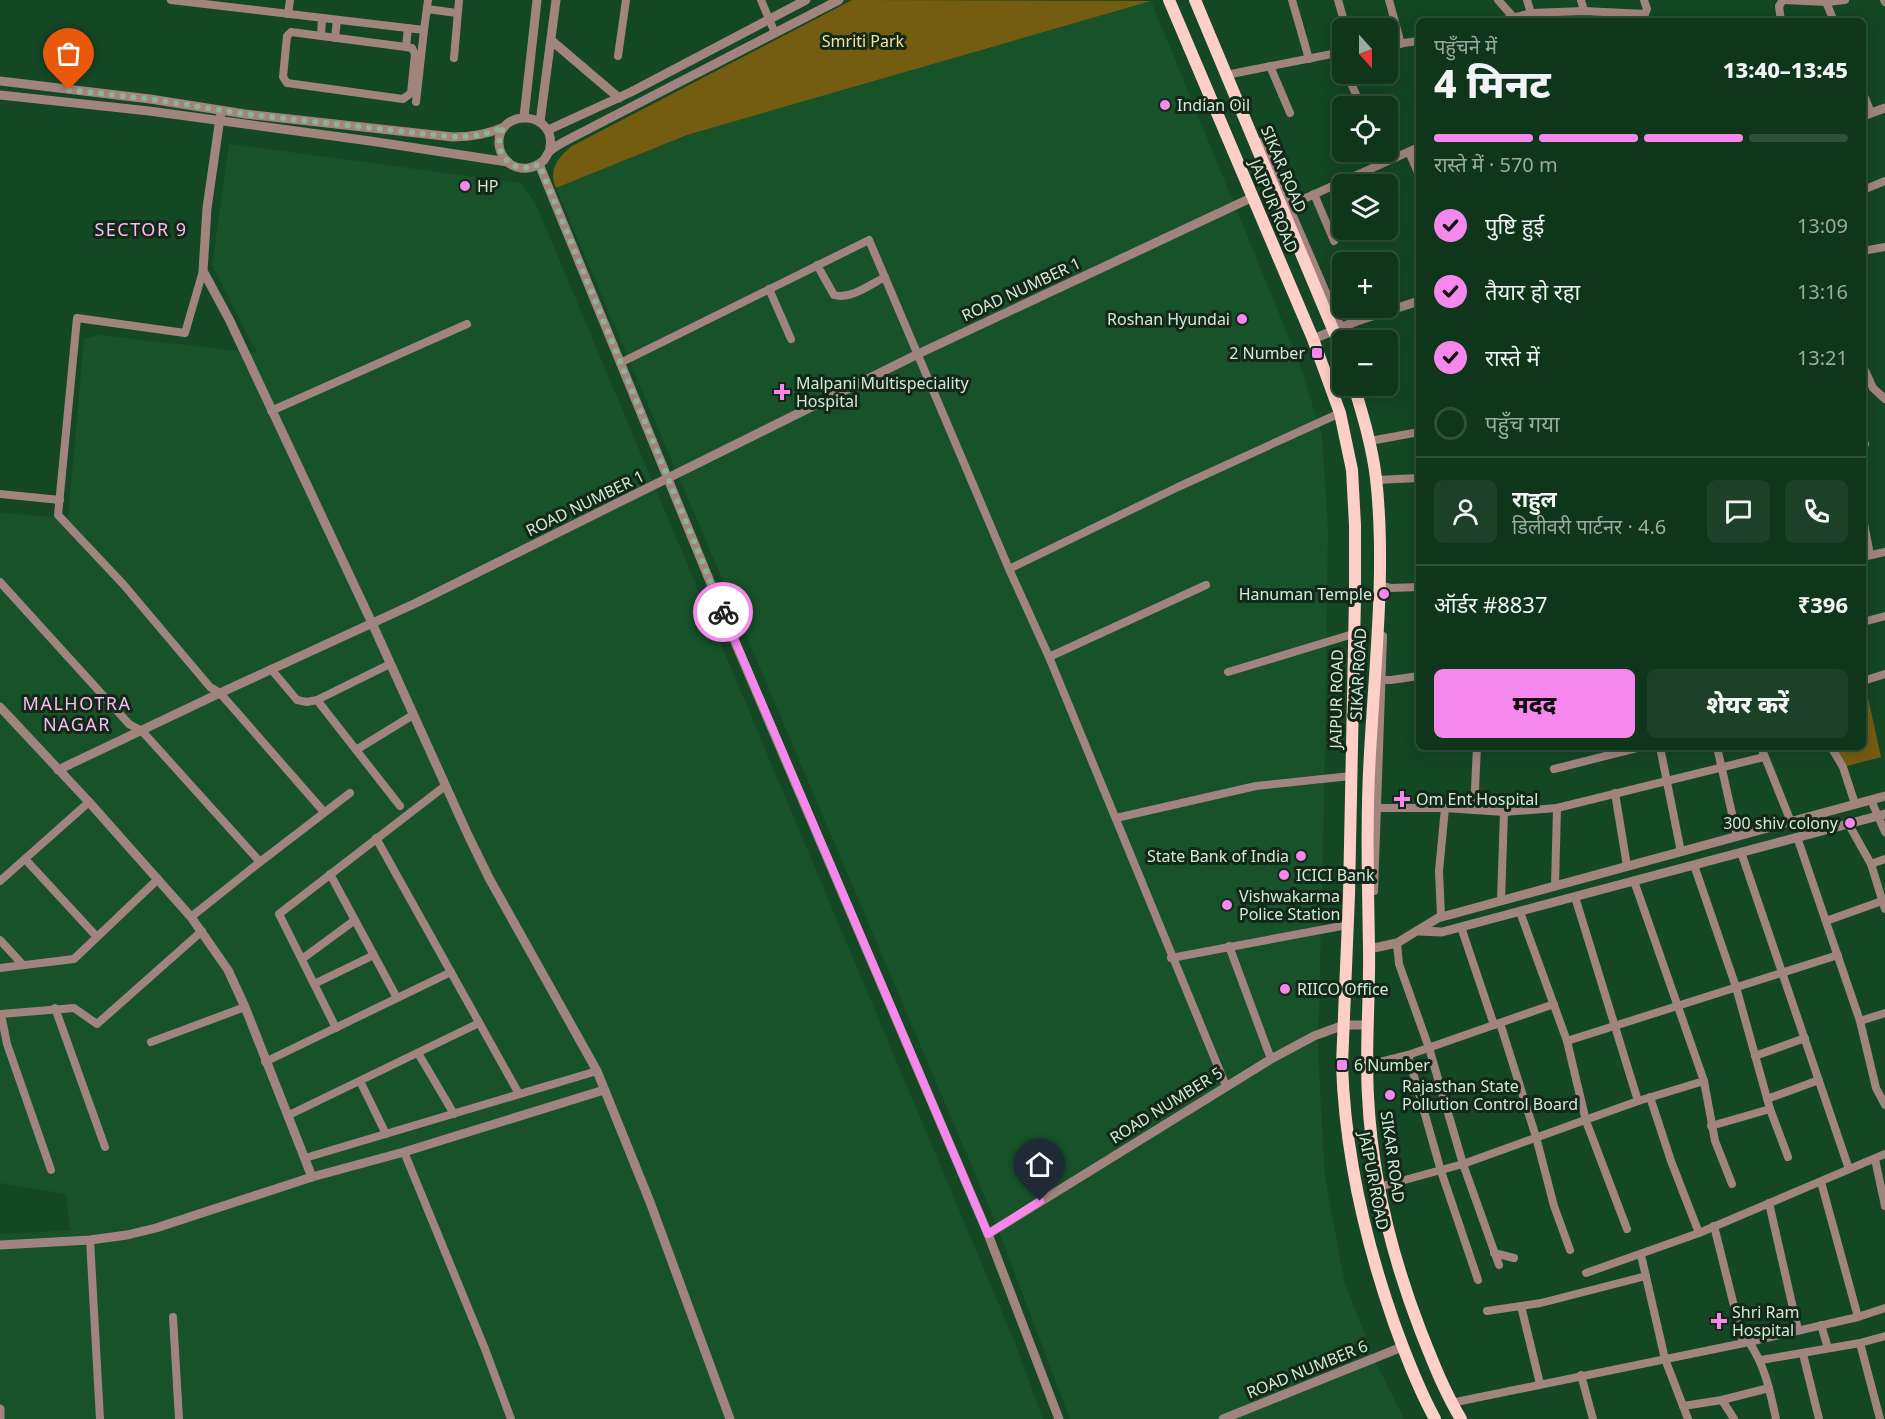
<!DOCTYPE html>
<html lang="hi">
<head>
<meta charset="utf-8">
<style>
	:root { --surface:#0f351b; --page:#1d4028; --text:#f1f3f6; --muted:#9baba3; --line:#2f503a; --accent:#f688ed }
	body { margin:0; font-family:"Noto Sans","Noto Sans Devanagari",sans-serif; background:var(--page); color:var(--text); height:100vh; display:flex; flex-direction:column; font-size:22px; white-space:nowrap }
	* { box-sizing:border-box; margin:0 }
	p { font-size:20px; color:var(--muted) }
	.icon { flex:none; width:33px; height:33px; fill:none; stroke:currentColor; stroke-width:2; stroke-linecap:round; stroke-linejoin:round }
	.map { position:relative; flex:1; overflow:hidden }
	.drawer { position:absolute; left:1416px; top:18px; width:450px; height:732px; display:flex; flex-direction:column; background:var(--surface); border-radius:9px; box-shadow:0 3px 15px #0003,0 0 0 2px var(--line) }
	.drawer>* { flex:none }
	.needle { width:39px; rotate:159deg }
	.tools { position:absolute; left:1332px; top:18px; display:grid; gap:12px }
	.tools a { display:grid; place-items:center; width:66px; height:66px; border-radius:9px; background:var(--surface); box-shadow:0 3px 15px #0003,0 0 0 2px var(--line); font-size:30px }
	.pin { position:absolute; display:grid; place-items:center; width:51px; height:51px; color:#fff; margin:-62px -26px; border-radius:50% 50% 50% 0; rotate:-45deg; box-shadow:0 0 6px #0007 }
	.pin .icon { rotate:45deg }
	.courier { position:absolute; display:grid; place-items:center; width:60px; height:60px; margin:-30px; border:4px solid #f688ed; border-radius:50%; background:#fff; color:#222; box-shadow:0 2px 8px #0007 }
	.overview em { font-style:normal; font-weight:800 }
	.overview div { display:flex; flex-direction:column-reverse }
	.overview { display:flex; align-items:center; justify-content:space-between; height:102px; padding:0 18px }
	h1 { font-size:39px; font-weight:800; line-height:45px }
	.bar { display:grid; grid-template-columns:repeat(4,1fr); gap:9px 6px; align-content:center; height:72px; padding:0 18px }
	.bar i { height:8px; border-radius:4px; background:var(--line) }
	.bar .selected { background:var(--accent) }
	.bar p { grid-column:span 4 }
	.line { display:flex; align-items:center; gap:15px; padding:0 18px; border-top:2px solid var(--line) }
	.line div { flex:1 }
	.round { display:grid; place-items:center; flex:none; width:63px; height:63px; border-radius:9px; background:var(--page) }
	ol { padding:0 18px; list-style:none }
	li { display:flex; align-items:center; gap:18px; height:66px }
	li p { margin-inline-start:auto }
	li .icon { padding:6px; border-radius:50%; background:var(--accent); color:#111; stroke-width:4 }
	li:last-child { color:var(--muted) }
	li i { width:33px; height:33px; border:3px solid var(--line); border-radius:50% }
	.primary-button { display:flex; gap:12px; margin-top:auto; padding:12px 18px }
	.primary-button a { flex:1; height:69px; border-radius:9px; background:var(--accent); color:#111; font-size:24px; font-weight:800; line-height:69px; text-align:center }
	.primary-button a+a { background:var(--page); color:var(--text) }
	.map>svg:first-child { display:block }
	.built { fill:#175229 }
	.green { fill:#745d11 }
	.lines { fill:none; stroke-linecap:round; stroke-linejoin:round }
	.minor { stroke:#a1847f; stroke-width:8 }
	.tertiary { stroke:#a1847f; stroke-width:9 }
	.primary { stroke:#fecfc6; stroke-width:12 }
	.done { stroke:#8fb297; stroke-width:6; stroke-dasharray:0 10.8 }
	.route { stroke:#f688ed; stroke-width:8 }
	.poi-dot { fill:#f688ed; stroke:#132818; stroke-width:2 }
	.labels { text-anchor:middle; dominant-baseline:central; stroke-width:6; stroke-linejoin:round; paint-order:stroke }
	.park-label { font-size:16px; fill:#f8e09f; stroke:#132818 }
	.poi-label { font-size:16px; fill:#d1ebd5; stroke:#132818; text-anchor:start }
	.street-label { font-size:16px; fill:#d1ebd5; stroke:#132818 }
	.neighbourhood-label { font-size:18px; letter-spacing:1.5px; fill:#fabcf3; stroke:#132818 }
</style>
</head>
<body>
<div class="map">
<svg width="1885" height="1419" viewBox="0 0 1885 1419">
	<rect width="100%" height="100%" fill="#144724"/>
	<!-- built -->
	<g class="built">
		<path d="M1151 1 1299 362 1322 436 1328 530 1324 811 1318 1051 1325 1177 1345 1284 1376 1363 1404 1419H1070L992 1214 556 188 687 135Z"/>
		<path d="M229 144 521 183 535 202 1015 1343 1043 1419H0V1234L70 1230 66 1194 0 1183V513L68 518 84 339 98 335 257 353 212 265Z"/>
	</g>
	<!-- green -->
	<g class="green">
		<path d="M852 0 1151 1 687 135 556 188C548 170 558 157 572 146Z"/>
		<path d="M1867 693 1881 757 1843 767 1831 747H1863V694Z"/>
	</g>
	<g class="lines">
		<!-- minor -->
		<g class="minor">
			<path d="M171 0 424 30 428 0"/>
			<path d="M761 0 775 33"/>
			<path d="M1292 0 1309 59"/>
			<path d="M1338 0 1346 28"/>
			<path d="M1389 0 1401 44"/>
			<path d="M1498 0 1515 19"/>
			<path d="M1527 0 1531 13"/>
			<path d="M1581 0 1584 11"/>
			<path d="M1784 0 1826 2 1845 0"/>
			<path d="M1884 0 1885 2"/>
			<path d="M1826 2 1834 21"/>
			<path d="M427 9 457 13"/>
			<path d="M288 14 290 0"/>
			<path d="M1500 21 1531 13 1584 11 1645 14 1647 9 1644 0"/>
			<path d="M1781 21 1779 6 1783 0"/>
			<path d="M321 36 322 18"/>
			<path d="M335 38 337 20"/>
			<path d="M1388 45 1419 41"/>
			<path d="M406 47 291 32 287 36 283 77 287 83 403 99 411 93 415 54 412 48 406 47 408 28"/>
			<path d="M1339 53 1342 61"/>
			<path d="M618 56 626 0"/>
			<path d="M454 58 459 0"/>
			<path d="M1270 66 1290 113"/>
			<path d="M1347 74 1361 106"/>
			<path d="M1226 75 1342 52"/>
			<path d="M1863 93 1871 113"/>
			<path d="M416 102 424 30"/>
			<path d="M1261 142 1341 327 1345 340"/>
			<path d="M1409 152 1419 175"/>
			<path d="M1360 174 1365 184"/>
			<path d="M1863 190 1885 181"/>
			<path d="M1314 194 1334 241"/>
			<path d="M1286 207 1419 147"/>
			<path d="M1863 251 1885 247"/>
			<path d="M817 265 834 295C850 300 871 284 885 277"/>
			<path d="M203 271 185 333 77 318 58 515 123 584 210 687 220 693 324 812"/>
			<path d="M769 289 791 339"/>
			<path d="M620 363 869 240 1009 569 1049 657 1226 1086"/>
			<path d="M1863 366 1873 388 1885 399"/>
			<path d="M271 411 467 324"/>
			<path d="M1370 441 1419 432"/>
			<path d="M1863 444H1865"/>
			<path d="M1376 480 1419 478"/>
			<path d="M0 494 60 500"/>
			<path d="M1863 518 1870 555"/>
			<path d="M1863 557 1885 552"/>
			<path d="M1009 569 1178 487 1340 413"/>
			<path d="M0 582 129 724 142 731 260 862"/>
			<path d="M1378 585 1391 588 1419 587"/>
			<path d="M1863 622 1885 616"/>
			<path d="M1049 657 1206 585"/>
			<path d="M390 664 317 700 400 806"/>
			<path d="M271 669 297 700 307 702 317 700"/>
			<path d="M1228 672 1353 634"/>
			<path d="M1379 680H1391L1419 676"/>
			<path d="M1863 681 1885 674"/>
			<path d="M1660 747 1681 852"/>
			<path d="M1717 747 1737 836"/>
			<path d="M1761 747 1791 822"/>
			<path d="M1831 747 1843 767 1855 804"/>
			<path d="M356 750 413 715"/>
			<path d="M1554 769 1641 747"/>
			<path d="M1615 793 1627 866"/>
			<path d="M1871 800 1885 832"/>
			<path d="M1373 808H1445L1504 812 1557 808 1764 757"/>
			<path d="M1474 810 1477 747"/>
			<path d="M1116 818 1256 786 1351 776"/>
			<path d="M1848 823 1871 864 1885 909"/>
			<path d="M1797 837 1860 1021 1876 1088 1885 1105"/>
			<path d="M376 838 519 1094"/>
			<path d="M1741 852 1849 1169"/>
			<path d="M25 859 97 937"/>
			<path d="M1871 864 1885 859"/>
			<path d="M1694 865 1736 987 1770 1109 1788 1157"/>
			<path d="M330 874 397 998"/>
			<path d="M0 881 89 802"/>
			<path d="M1634 881 1704 1081 1715 1141 1732 1184"/>
			<path d="M1555 886 1557 808"/>
			<path d="M1374 891 1383 636"/>
			<path d="M1575 897 1638 1101"/>
			<path d="M1501 901 1504 812"/>
			<path d="M1520 912 1567 1041 1586 1121 1627 1229"/>
			<path d="M191 917 260 862 350 793"/>
			<path d="M1441 917 1439 871 1445 808"/>
			<path d="M1826 921 1882 901"/>
			<path d="M1461 927 1494 1025"/>
			<path d="M0 940 23 965"/>
			<path d="M1397 943 1399 964 1429 1048 1463 1164 1499 1265"/>
			<path d="M1229 946 1271 1059"/>
			<path d="M1171 958 1347 925"/>
			<path d="M302 959 355 920"/>
			<path d="M0 968 74 959 158 879"/>
			<path d="M314 984 374 955"/>
			<path d="M55 1008 105 1147"/>
			<path d="M1860 1021 1885 1013"/>
			<path d="M1500 1023 1536 1137 1554 1206 1570 1250"/>
			<path d="M336 1028 279 914 445 786"/>
			<path d="M1567 1041 1838 955"/>
			<path d="M151 1042 245 1007"/>
			<path d="M418 1053 454 1114"/>
			<path d="M1408 1055 1441 1171 1478 1280"/>
			<path d="M1755 1056 1805 1038"/>
			<path d="M265 1062 451 972"/>
			<path d="M1368 1065 1408 1055 1554 1004"/>
			<path d="M360 1081 386 1134"/>
			<path d="M1650 1097 1671 1161 1699 1233"/>
			<path d="M1767 1099 1819 1080"/>
			<path d="M289 1115 479 1023"/>
			<path d="M1711 1126 1770 1109"/>
			<path d="M404 1152 485 1349 511 1419"/>
			<path d="M305 1158 597 1071"/>
			<path d="M1875 1159 1885 1206"/>
			<path d="M51 1170 7 1044 1 1014 74 1008 97 1024 202 931"/>
			<path d="M1821 1182 1858 1317"/>
			<path d="M1379 1187 1463 1164 1638 1101 1704 1081"/>
			<path d="M1769 1203 1798 1330"/>
			<path d="M1714 1226 1743 1342"/>
			<path d="M90 1240 100 1419"/>
			<path d="M1494 1253 1514 1258"/>
			<path d="M1641 1255 1665 1359 1688 1419"/>
			<path d="M1586 1273 1699 1233 1885 1154"/>
			<path d="M1521 1306 1540 1384"/>
			<path d="M1487 1311 1541 1303 1646 1276"/>
			<path d="M173 1317 179 1419"/>
			<path d="M1821 1325 1828 1348"/>
			<path d="M1749 1342C1765 1366 1770 1391 1776 1419"/>
			<path d="M1860 1343 1880 1419"/>
			<path d="M1803 1354 1819 1419"/>
			<path d="M1761 1360 1860 1343 1885 1336"/>
			<path d="M1581 1375 1593 1419"/>
			<path d="M1722 1400 1734 1419"/>
			<path d="M1451 1403 1749 1342 1858 1317 1885 1308"/>
			<path d="M1683 1406 1722 1400 1769 1388"/>
		</g>
		<!-- tertiary -->
		<g class="tertiary">
			<path d="M552 41 619 98"/>
			<path d="M0 81 150 99 245 114 453 137C471 137 488 134 504 127"/>
			<path d="M0 95 149 111 370 141 508 162"/>
			<path d="M221 111 207 208 203 271 229 319 372 623 468 835 489 878 597 1071 650 1202 730 1419"/>
			<path d="M1863 116 1885 108"/>
			<path d="M524 117 537 0"/>
			<path d="M540 122 556 0"/>
			<path d="M548 130 631 92 806 0"/>
			<path d="M549 152C561 110 496 106 499 145 500 153 504 159 510 164 521 171 535 169 544 160 546 157 547 154 549 152 556 145 568 140 577 135L839 0"/>
			<path d="M539 164 729 628 988 1234 1059 1419"/>
			<path d="M1313 339 1357 321 1419 301"/>
			<path d="M0 707 89 802 191 917 228 970 245 1007 312 1177"/>
			<path d="M58 770 220 693 416 603 918 354 1253 197"/>
			<path d="M1419 931 1442 932 1885 814"/>
			<path d="M1369 949 1397 943 1438 918 1885 796"/>
			<path d="M988 1234 1271 1059 1314 1036 1344 1025H1369"/>
			<path d="M0 1245 90 1240 127 1235 156 1228 312 1177 404 1152 604 1090"/>
			<path d="M0 1409V1419"/>
			<path d="M1223 1419 1402 1347"/>
		</g>
		<!-- primary -->
		<g class="primary">
			<path d="M1169 0 1313 339 1340 413 1352 470 1355 525V597L1349 895 1342 1065C1345 1153 1365 1240 1394 1323 1406 1356 1418 1388 1435 1419"/>
			<path d="M1195 0 1342 351"/>
			<path d="M1354 386C1363 416 1372 446 1376 478 1386 567 1375 664 1370 753 1366 818 1368 883 1369 948 1370 998 1365 1047 1368 1096 1372 1178 1392 1257 1421 1332 1433 1362 1444 1391 1461 1419"/>
		</g>
	</g>
	<g class="lines">
		<!-- done -->
		<path class="done" d="M69 90 150 99 245 114 453 137C471 137 488 134 504 127 489 151 513 178 539 164L723 612"/>
		<!-- route -->
		<path class="route" d="M723 612 988 1234 1040 1201"/>
	</g>
	<!-- markers -->
	<g class="poi-dot">
		<circle cx="1165" cy="105" r="6"/>
		<circle cx="465" cy="186" r="6"/>
		<circle cx="1242" cy="319" r="6"/>
		<rect x="1311" y="347" width="12" height="12" rx="3"/>
		<path d="M779 383h6v6h6v6h-6v6h-6v-6h-6v-6h6z"/>
		<circle cx="1384" cy="594" r="6"/>
		<path d="M1399 790h6v6h6v6h-6v6h-6v-6h-6v-6h6z"/>
		<circle cx="1850" cy="823" r="6"/>
		<circle cx="1301" cy="856" r="6"/>
		<circle cx="1284" cy="875" r="6"/>
		<circle cx="1227" cy="905" r="6"/>
		<circle cx="1285" cy="989" r="6"/>
		<rect x="1336" y="1059" width="12" height="12" rx="3"/>
		<circle cx="1390" cy="1095" r="6"/>
		<path d="M1716 1312h6v6h6v6h-6v6h-6v-6h-6v-6h6z"/>
	</g>
	<g class="labels">
		<!-- park labels -->
		<g class="park-label">
			<text x="863" y="41">Smriti Park</text>
		</g>
		<!-- poi labels -->
		<g class="poi-label">
			<text x="1177" y="105">Indian Oil</text>
			<text x="477" y="186">HP</text>
			<text x="1230" y="319" text-anchor="end">Roshan Hyundai</text>
			<text x="1305" y="353" text-anchor="end">2 Number</text>
			<text x="796" y="383">Malpani Multispeciality<tspan x="796" dy="18">Hospital</tspan></text>
			<text x="1372" y="594" text-anchor="end">Hanuman Temple</text>
			<text x="1416" y="799">Om Ent Hospital</text>
			<text x="1838" y="823" text-anchor="end">300 shiv colony</text>
			<text x="1289" y="856" text-anchor="end">State Bank of India</text>
			<text x="1296" y="875">ICICI Bank</text>
			<text x="1239" y="896">Vishwakarma<tspan x="1239" dy="18">Police Station</tspan></text>
			<text x="1297" y="989">RIICO Office</text>
			<text x="1354" y="1065">6 Number</text>
			<text x="1402" y="1086">Rajasthan State<tspan x="1402" dy="18">Pollution Control Board</tspan></text>
			<text x="1732" y="1312">Shri Ram<tspan x="1732" dy="18">Hospital</tspan></text>
		</g>
		<!-- street labels -->
		<g class="street-label">
			<text transform="translate(1284 169) rotate(67)">SIKAR ROAD</text>
			<text transform="translate(1274 206) rotate(67)">JAIPUR ROAD</text>
			<text transform="translate(1021 289) rotate(-25)">ROAD NUMBER 1</text>
			<text transform="translate(585 503) rotate(-26)">ROAD NUMBER 1</text>
			<text transform="translate(1358 674) rotate(-87)">SIKAR ROAD</text>
			<text transform="translate(1336 699) rotate(-89)">JAIPUR ROAD</text>
			<text transform="translate(1166 1105) rotate(-32)">ROAD NUMBER 5</text>
			<text transform="translate(1393 1157) rotate(82)">SIKAR ROAD</text>
			<text transform="translate(1374 1181) rotate(79)">JAIPUR ROAD</text>
			<text transform="translate(1307 1369) rotate(-22)">ROAD NUMBER 6</text>
		</g>
		<!-- neighbourhood labels -->
		<g class="neighbourhood-label">
			<text x="141" y="229">SECTOR 9</text>
			<text x="77" y="703">MALHOTRA<tspan x="77" dy="21">NAGAR</tspan></text>
		</g>
	</g>
</svg>
<div class="tools">
<a><svg class="needle" viewBox="-14 -14 28 28"><path d="M0-13l5 13h-10z" fill="#e53935"/><path d="M0 13l5-13h-10z" fill="#9baba3"/></svg></a>
<a><svg class="icon" aria-label="locate" viewBox="0 0 24 24"><circle cx="12" cy="12" r="6"/><path d="M12 2v4M12 18v4M2 12h4M18 12h4"/></svg></a>
<a><svg class="icon" aria-label="layers" viewBox="0 0 24 24"><path d="M12 4l9 5-9 5-9-5zM3 14l9 5 9-5"/></svg></a>
<a>+</a>
<a>−</a>
</div>
<div class="pin" style="left:69px;top:90px;background:#ea580c"><svg class="icon" aria-label="bag" viewBox="0 0 24 24"><path d="M5 8h14l-1 12H6zM9 8a3 3 0 0 1 6 0"/></svg></div>
<div class="pin" style="left:1040px;top:1201px;background:#1f2937"><svg class="icon" aria-label="home" viewBox="0 0 24 24"><path d="M3 11l9-7 9 7M6 9v11h12V9"/></svg></div>
<div class="courier" style="left:723px;top:612px"><svg class="icon" aria-label="bike" viewBox="0 0 24 24"><circle cx="6" cy="16" r="4"/><circle cx="18" cy="16" r="4"/><path d="M6 16l4-8h5l3 8M10 8l3 8H6M13 5h3"/></svg></div>
<section class="drawer">
<div class="overview"><div><h1>4 मिनट</h1><p>पहुँचने में</p></div><em>13:40–13:45</em></div>
<div class="bar"><i class="selected"></i><i class="selected"></i><i class="selected"></i><i></i><p>रास्ते में · 570 m</p></div>
<ol>
<li><svg class="icon" aria-label="check" viewBox="0 0 24 24"><path d="M5 12l5 5 9-10"/></svg>पुष्टि हुई<p>13:09</p></li>
<li><svg class="icon" aria-label="check" viewBox="0 0 24 24"><path d="M5 12l5 5 9-10"/></svg>तैयार हो रहा<p>13:16</p></li>
<li><svg class="icon" aria-label="check" viewBox="0 0 24 24"><path d="M5 12l5 5 9-10"/></svg>रास्ते में<p>13:21</p></li>
<li><i></i>पहुँच गया</li>
</ol>
<div class="line" style="height:108px"><a class="round"><svg class="icon" aria-label="person" viewBox="0 0 24 24"><circle cx="12" cy="8" r="4"/><path d="M4 21q1-7 8-7t8 7"/></svg></a><div><b>राहुल</b><p>डिलीवरी पार्टनर · 4.6</p></div><a class="round"><svg class="icon" aria-label="chat" viewBox="0 0 24 24"><path d="M4 5h16v11H9l-5 4z"/></svg></a><a class="round"><svg class="icon" aria-label="phone" viewBox="0 0 24 24"><path d="M5 4h4l2 5-3 2q2 4 5 5l2-3 5 2v4C11 20 4 13 5 4z"/></svg></a></div>
<div class="line" style="height:78px"><div>ऑर्डर #8837</div><b>₹396</b></div>
<div class="primary-button"><a>मदद</a><a>शेयर करें</a></div>
</section>
</div>
</body>
</html>
